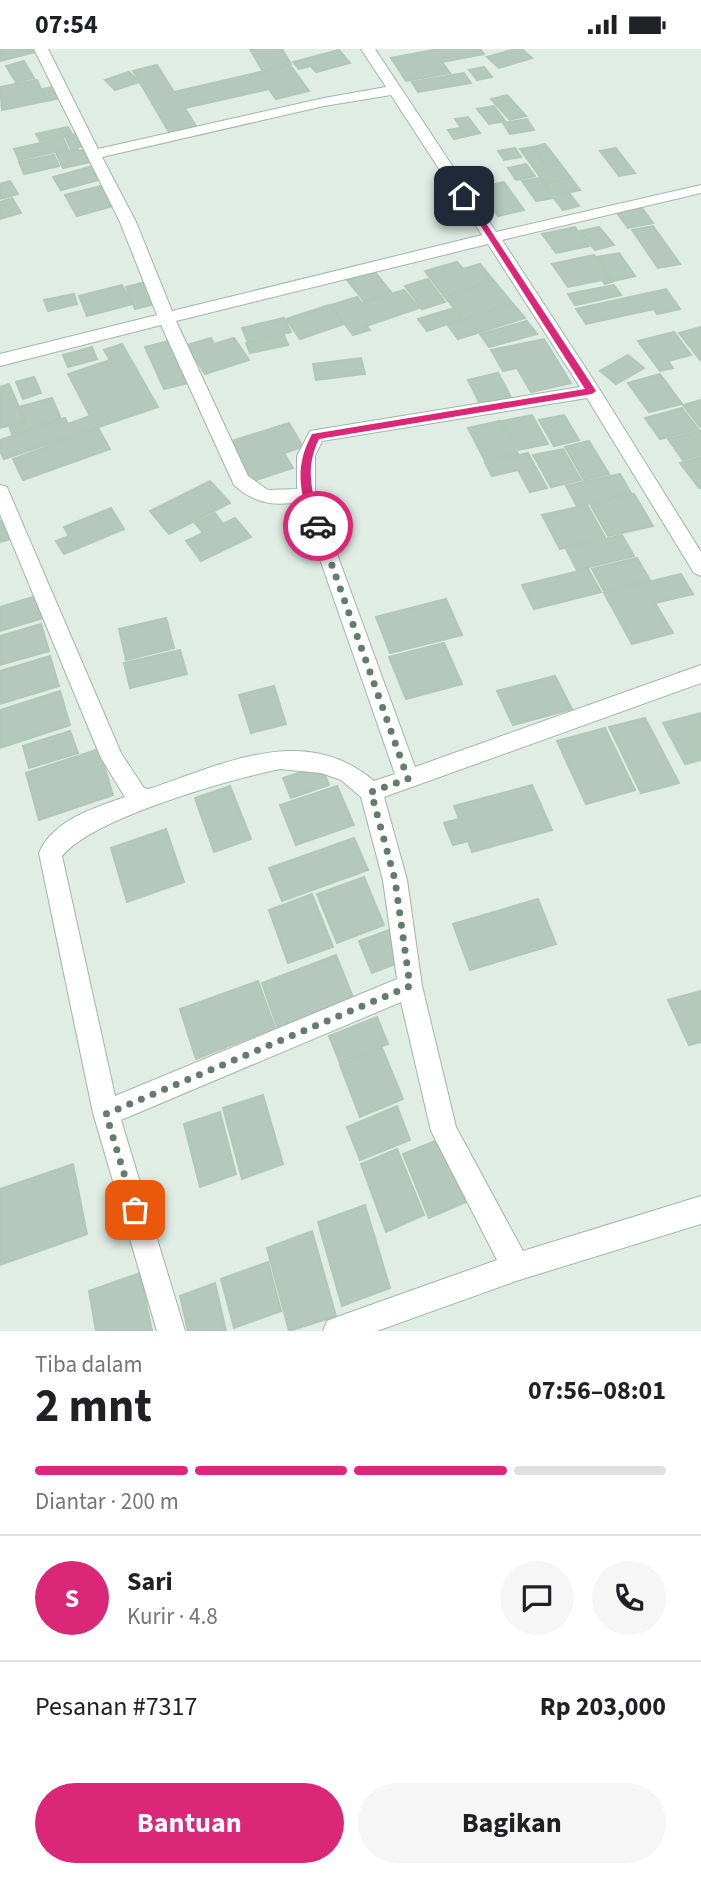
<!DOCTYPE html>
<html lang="id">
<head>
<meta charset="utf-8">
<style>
	:root { --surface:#fff; --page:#f6f6f6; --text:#202124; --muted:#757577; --line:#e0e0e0; --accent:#db2777 }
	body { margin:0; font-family:"Source Sans 3",sans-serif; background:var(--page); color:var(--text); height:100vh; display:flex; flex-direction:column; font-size:26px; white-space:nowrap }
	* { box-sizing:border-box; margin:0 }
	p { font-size:23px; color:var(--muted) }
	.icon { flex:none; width:38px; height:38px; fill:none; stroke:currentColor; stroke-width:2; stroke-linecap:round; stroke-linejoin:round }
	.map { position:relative; height:1282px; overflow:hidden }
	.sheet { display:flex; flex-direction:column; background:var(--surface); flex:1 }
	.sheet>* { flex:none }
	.pin { position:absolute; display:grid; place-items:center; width:60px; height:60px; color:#fff; margin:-30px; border-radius:14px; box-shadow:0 4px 10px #0006 }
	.courier { position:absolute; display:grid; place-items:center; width:70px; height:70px; margin:-35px; border:5px solid #db2777; border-radius:50%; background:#fff; color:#222; box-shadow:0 2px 9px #0007 }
	.overview em { font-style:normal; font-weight:700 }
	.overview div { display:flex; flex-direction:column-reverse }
	.overview { display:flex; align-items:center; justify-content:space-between; height:119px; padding:0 35px }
	h1 { font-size:46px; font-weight:700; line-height:52px }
	.bar { display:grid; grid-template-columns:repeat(4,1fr); gap:10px 7px; align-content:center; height:84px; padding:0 35px }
	.bar i { height:9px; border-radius:5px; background:var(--line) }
	.bar .on { background:var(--accent) }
	.bar p { grid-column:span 4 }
	.line { display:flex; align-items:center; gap:18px; padding:0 35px; border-top:2px solid var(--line) }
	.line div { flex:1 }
	.round { display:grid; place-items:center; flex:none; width:74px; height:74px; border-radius:37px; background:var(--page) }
	.cta { display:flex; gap:14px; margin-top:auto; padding:14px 35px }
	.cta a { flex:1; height:80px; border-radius:42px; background:var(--accent); color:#fff; font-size:28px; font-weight:700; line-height:80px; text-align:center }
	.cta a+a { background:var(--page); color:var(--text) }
	.status { display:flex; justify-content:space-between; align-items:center; height:49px; padding:0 35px; background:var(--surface); direction:ltr }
	.status svg { height:19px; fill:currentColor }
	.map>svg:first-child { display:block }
	.building { fill:#b5c8bd; stroke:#b1c7ba; stroke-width:2 }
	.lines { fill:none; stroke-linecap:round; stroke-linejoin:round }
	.minor-casing { stroke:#a2b5ab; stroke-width:2 }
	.minor { fill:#fff; fill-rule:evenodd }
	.route { fill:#db2777 }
	.done { stroke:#627c6f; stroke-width:7; stroke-dasharray:0 12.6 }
</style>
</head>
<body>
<div class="status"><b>07:54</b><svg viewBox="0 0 49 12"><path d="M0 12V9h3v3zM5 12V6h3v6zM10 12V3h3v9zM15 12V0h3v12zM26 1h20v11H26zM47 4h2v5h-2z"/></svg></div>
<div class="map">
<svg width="701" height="1282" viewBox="0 0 701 1282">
	<rect width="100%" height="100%" fill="#e0ede5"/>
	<!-- building -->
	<g class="building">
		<path d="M0 0H38L39 2 0 12Z"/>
		<path d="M250 0H282L291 15 262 21Z"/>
		<path d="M439 0H480L484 5 442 13 450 24 406 32 391 9Z"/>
		<path d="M516 0H522L532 9 499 19 487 8Z"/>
		<path d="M339 1 350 14 316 23 311 17 299 20 293 13Z"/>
		<path d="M24 12 34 29 16 33 6 17Z"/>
		<path d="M157 16 174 43 290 16 309 42 276 50 269 40 185 59 196 77 169 83 133 22Z"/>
		<path d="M484 18 492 28 477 31 469 21Z"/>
		<path d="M129 23 139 33 115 41 105 31Z"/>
		<path d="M464 24 471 34 418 43 412 33Z"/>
		<path d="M37 31 46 52 2 61 0 38Z"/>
		<path d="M58 37 64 48 47 52 42 40Z"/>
		<path d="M507 46 526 67 510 71 491 50Z"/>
		<path d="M494 57 505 72 489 75 477 60Z"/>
		<path d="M468 68 480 84 454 90 448 81 461 79 455 70Z"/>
		<path d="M527 70 534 81 510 85 503 74Z"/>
		<path d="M68 78 72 85 40 92 36 85Z"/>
		<path d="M82 84 88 96 71 100 65 87Z"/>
		<path d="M63 89 68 100 19 111 14 100Z"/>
		<path d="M545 95 559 113 546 116 533 98Z"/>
		<path d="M533 98 546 116 533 118 520 100Z"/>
		<path d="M515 99 521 108 504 111 498 102Z"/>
		<path d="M616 99 635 124 619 127 600 102Z"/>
		<path d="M78 100 79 102 89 100 95 112 63 119 56 104Z"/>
		<path d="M54 106 59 117 24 125 19 113Z"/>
		<path d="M559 113 571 129 544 134 533 118Z"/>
		<path d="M526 115 535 127 516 131 508 119Z"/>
		<path d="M97 116 106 129 61 141 53 128Z"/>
		<path d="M539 129 554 149 536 152 522 132Z"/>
		<path d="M571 129 580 141 553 147 544 134Z"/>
		<path d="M10 132 18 145 0 150V135Z"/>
		<path d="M504 133 524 161 498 167 479 139Z"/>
		<path d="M105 136 117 156 77 167 65 146Z"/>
		<path d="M570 145 579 157 563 161 554 149Z"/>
		<path d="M12 149 21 164 0 170V153Z"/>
		<path d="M642 159 653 174 628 179 617 164Z"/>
		<path d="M653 177 680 215 658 219 632 181Z"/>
		<path d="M575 178 589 197 556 204 542 185Z"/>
		<path d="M599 178 614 196 595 201 580 182Z"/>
		<path d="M619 204 635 227 613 232 597 208Z"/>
		<path d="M594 206 612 233 605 235 602 231 568 238 552 215Z"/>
		<path d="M457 213 463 220 480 215 494 232 444 247 425 222Z"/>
		<path d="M374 222 391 243 364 252 347 231Z"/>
		<path d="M428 230 445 253 422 260 405 237Z"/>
		<path d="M494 232 513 255 463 270 444 247Z"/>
		<path d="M146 233 155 255 135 260 126 238Z"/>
		<path d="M122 236 132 255 87 267 79 247Z"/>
		<path d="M614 236 621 246 575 256 568 245Z"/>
		<path d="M666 240 680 260 657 265 654 260 586 275 576 260Z"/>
		<path d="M404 241 419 259 366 277 370 281 353 286 331 256 357 248 362 254Z"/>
		<path d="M74 245 77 255 48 262 44 251Z"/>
		<path d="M513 255 525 269 458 290 447 275Z"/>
		<path d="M329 256 344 275 300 290 286 270Z"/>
		<path d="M454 259 463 270 427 282 418 270Z"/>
		<path d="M284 269 291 283 248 293 242 279Z"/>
		<path d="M527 272 537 285 489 298 480 285Z"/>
		<path d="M701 278V312L679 284Z"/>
		<path d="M674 283 691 306 668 312 673 319 660 322 638 292Z"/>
		<path d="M284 286 288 296 250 304 246 294Z"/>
		<path d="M211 289 214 295 234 289 249 311 205 325 187 296Z"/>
		<path d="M544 290 571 334 531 343 517 319 503 322 491 301Z"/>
		<path d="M173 291 192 333 164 340 145 298Z"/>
		<path d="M122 295 158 358 4 410 0 402V391L65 369 68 375 90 367 68 325 110 311 104 301Z"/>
		<path d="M92 298 97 310 68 318 63 306Z"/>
		<path d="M628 306 644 319 616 335 600 322Z"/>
		<path d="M361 309 365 325 316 331 313 315Z"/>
		<path d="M498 324 511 348 480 355 468 331Z"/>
		<path d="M660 325 682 355 649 363 628 334Z"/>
		<path d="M34 328 41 344 23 350 16 333Z"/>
		<path d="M9 335 25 372 0 379V338Z"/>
		<path d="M52 349 61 370 12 385 9 377 25 372 19 358Z"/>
		<path d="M701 351V378H700L683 356Z"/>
		<path d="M682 359 698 380 660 390 645 369Z"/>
		<path d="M532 366 548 395 518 401 502 372Z"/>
		<path d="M564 366 579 391 554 397 539 371Z"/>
		<path d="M500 372 518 405 485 412 468 379Z"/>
		<path d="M289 374 303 398 284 404 293 419 247 434 225 394Z"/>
		<path d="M98 379 110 400 23 431 13 410Z"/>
		<path d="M701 381V406L683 411 668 390Z"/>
		<path d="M589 392 609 425 584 431 565 398Z"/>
		<path d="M563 400 581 431 551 438 533 406Z"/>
		<path d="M528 404 547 439 530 443 518 421 492 427 485 414Z"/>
		<path d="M701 408V439H699L680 414Z"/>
		<path d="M620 425 631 444 577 457 566 437Z"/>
		<path d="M210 432 230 454 169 485 150 462Z"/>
		<path d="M634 445 653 477 608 487 590 455Z"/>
		<path d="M587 456 605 488 560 500 542 466Z"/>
		<path d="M111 459 124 480 64 505 56 492 69 487 64 478Z"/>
		<path d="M215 464 223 475 235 469 251 488 201 512 186 492 203 484 195 474Z"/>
		<path d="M7 470 14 489 0 493V472Z"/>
		<path d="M622 486 634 507 577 521 566 500Z"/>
		<path d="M637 509 650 531 604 542 592 520Z"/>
		<path d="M588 520 601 543 534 560 522 536Z"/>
		<path d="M681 525 693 545 655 554 673 584 632 595 604 544Z"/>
		<path d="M36 547 43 569 0 582V558Z"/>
		<path d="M446 550 462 586 390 604 376 568Z"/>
		<path d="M166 569 174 599 126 611 119 580Z"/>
		<path d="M41 575 49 602 0 616V587Z"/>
		<path d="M444 594 462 635 406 650 389 608Z"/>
		<path d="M180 601 187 625 130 639 124 614Z"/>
		<path d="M50 607 59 637 0 655V622Z"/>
		<path d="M555 627 572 660 513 676 497 642Z"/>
		<path d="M274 637 286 675 251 684 239 646Z"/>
		<path d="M60 642 70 676 0 699V661Z"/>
		<path d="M701 664V711L685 715 663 674Z"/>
		<path d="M645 669 679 734 641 744 609 678Z"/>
		<path d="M605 679 635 741 586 755 557 692Z"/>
		<path d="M70 682 78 704 29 719 23 697Z"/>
		<path d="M99 700 113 746 39 771 26 724Z"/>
		<path d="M321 717 329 736 291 749 283 729Z"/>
		<path d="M532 736 552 781 472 803 468 792 453 796 444 774 459 770 454 757Z"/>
		<path d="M230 737 251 790 214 803 195 749Z"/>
		<path d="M337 737 354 776 296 796 280 756Z"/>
		<path d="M166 780 184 833 127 853 111 799Z"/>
		<path d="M354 789 368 821 282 852 269 819Z"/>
		<path d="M364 828 384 876 337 894 317 845Z"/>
		<path d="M312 845 333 898 288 914 269 861Z"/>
		<path d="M538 850 556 895 470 921 453 875Z"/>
		<path d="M389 881 403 912 372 924 359 892Z"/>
		<path d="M336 906 354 951 278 980 262 934Z"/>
		<path d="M258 932 275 979 196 1010 180 960Z"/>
		<path d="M701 942V993L689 996 668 951Z"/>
		<path d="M377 968 388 995 340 1014 329 987Z"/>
		<path d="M382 999 403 1050 360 1068 340 1016Z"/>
		<path d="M263 1046 283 1115 242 1130 223 1059Z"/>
		<path d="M397 1057 410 1091 360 1111 347 1078Z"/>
		<path d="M220 1063 236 1125 200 1138 184 1075Z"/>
		<path d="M440 1090 466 1153 429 1169 403 1105Z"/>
		<path d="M397 1100 424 1166 386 1183 361 1115Z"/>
		<path d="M73 1115 87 1185 0 1216V1140Z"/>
		<path d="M365 1156 390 1239 342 1257 318 1173Z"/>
		<path d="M312 1182 336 1267 289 1282 267 1199Z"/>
		<path d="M268 1213 281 1262 234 1279 221 1230Z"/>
		<path d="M140 1224 152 1282H96L89 1242Z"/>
		<path d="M215 1234 226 1282H188L180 1247Z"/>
	</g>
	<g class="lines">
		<!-- minor casing -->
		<g class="minor-casing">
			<path id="minor" d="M34 0H48L98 100 324 49 386 38 361 0H375L496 183 701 136V144L502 191 598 338 701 503V527L694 524 587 349 322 392 315 407V445L415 718 701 616V634L384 748 407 831 422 937 456 1078 523 1202 701 1147V1175L516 1232 377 1282H323L327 1272 337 1268 497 1211 431 1082 401 953 121 1071 185 1282H157L93 1064 39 804C53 771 94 759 125 748L101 709 0 465V436L7 438 9 443 121 704 144 739 149 740C223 715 305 673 374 732L395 725 300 453C273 457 255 455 234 436L161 276 0 317V305L157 266 120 173ZM391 46 482 186 172 262 136 173 102 108 324 57ZM488 195 580 338 316 381 310 382 297 407V440L268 441 248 427 176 272ZM280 720 321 724 341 731 361 748 383 831 397 930 115 1047 62 807C93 769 230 730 280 720Z"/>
		</g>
		<!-- minor -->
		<use href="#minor" class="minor"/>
	</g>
	<!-- route -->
	<path class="route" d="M461 146 468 147 596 342 592 345 319 390C304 421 312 447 323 477L318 481 314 480C299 446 294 418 312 385L585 340Z"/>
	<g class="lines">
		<!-- done -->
		<path class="done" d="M135 1161 106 1065 410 937 395 831 371 743 408 730 318 477"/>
	</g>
</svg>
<div class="pin" style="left:135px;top:1161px;background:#ea580c"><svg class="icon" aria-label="bag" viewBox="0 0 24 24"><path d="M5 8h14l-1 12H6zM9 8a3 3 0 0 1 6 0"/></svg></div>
<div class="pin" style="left:464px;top:147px;background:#1f2937"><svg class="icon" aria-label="home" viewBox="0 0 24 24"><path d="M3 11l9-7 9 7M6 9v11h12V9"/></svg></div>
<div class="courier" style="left:318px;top:477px"><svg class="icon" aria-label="car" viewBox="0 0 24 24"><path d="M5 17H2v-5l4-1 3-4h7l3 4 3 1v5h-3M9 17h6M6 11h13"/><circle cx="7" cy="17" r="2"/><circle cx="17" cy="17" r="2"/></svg></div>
</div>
<section class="sheet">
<div class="overview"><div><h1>2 mnt</h1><p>Tiba dalam</p></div><em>07:56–08:01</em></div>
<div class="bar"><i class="on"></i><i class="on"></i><i class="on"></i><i></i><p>Diantar · 200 m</p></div>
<div class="line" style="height:126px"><b class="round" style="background:var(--accent);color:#fff">S</b><div><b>Sari</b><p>Kurir · 4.8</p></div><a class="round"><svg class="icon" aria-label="chat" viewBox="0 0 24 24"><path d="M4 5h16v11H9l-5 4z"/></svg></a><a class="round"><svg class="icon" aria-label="phone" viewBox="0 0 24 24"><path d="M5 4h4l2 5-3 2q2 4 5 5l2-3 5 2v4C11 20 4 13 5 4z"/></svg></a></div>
<div class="line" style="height:91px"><div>Pesanan #7317</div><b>Rp 203,000</b></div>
<div class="cta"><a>Bantuan</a><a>Bagikan</a></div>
</section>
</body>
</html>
